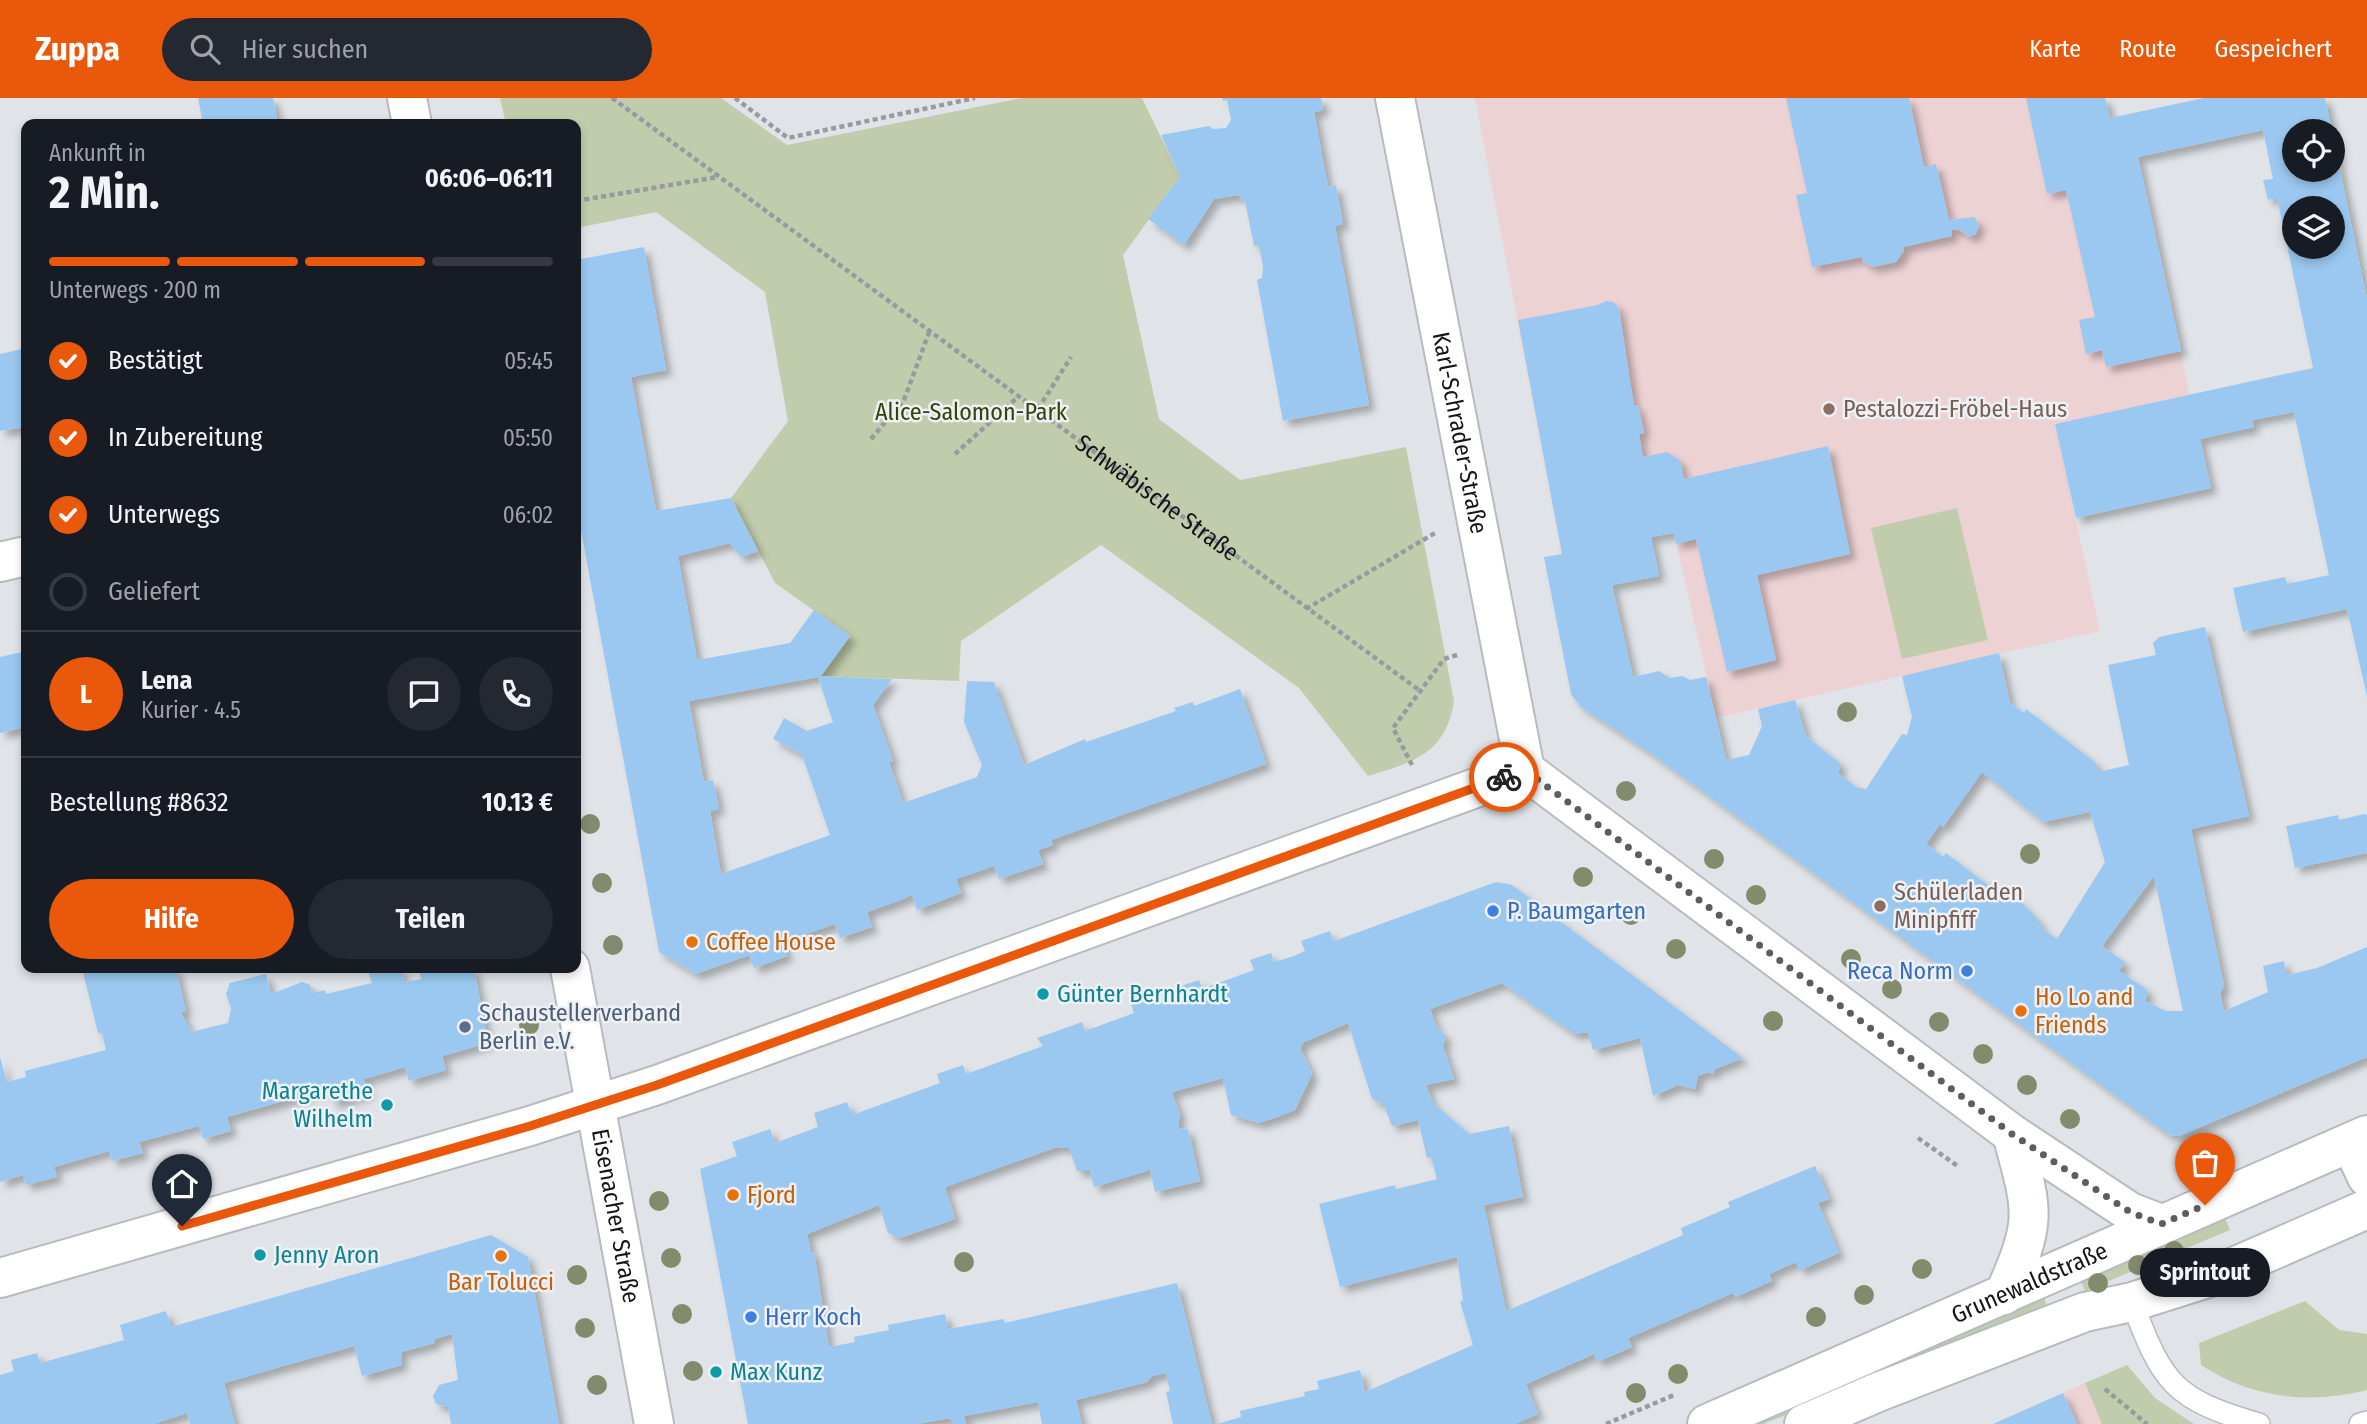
<!DOCTYPE html>
<html lang="de">
<head>
<meta charset="utf-8">
<style>
	:root { --surface:#171b24; --page:#242831; --text:#f1f3f6; --muted:#9ea1a6; --line:#363941; --accent:#ea580c }
	body { margin:0; font-family:"Fira Sans Condensed",sans-serif; background:var(--page); color:var(--text); height:100vh; display:flex; flex-direction:column; font-size:26px; white-space:nowrap }
	* { box-sizing:border-box; margin:0 }
	p { font-size:23px; color:var(--muted) }
	.icon { flex:none; width:38px; height:38px; fill:none; stroke:currentColor; stroke-width:2; stroke-linecap:round; stroke-linejoin:round }
	.map { position:relative; flex:1; overflow:hidden }
	.details { position:absolute; left:21px; top:21px; width:560px; height:854px; display:flex; flex-direction:column; background:var(--surface); border-radius:14px; box-shadow:0 4px 10px #0003 }
	.details>* { flex:none }
	.tools { position:absolute; left:2282px; top:21px; display:grid; gap:14px }
	.tools a { display:grid; place-items:center; width:63px; height:63px; border-radius:50%; background:var(--surface); box-shadow:0 4px 10px #0003; font-size:35px }
	.pin { position:absolute; display:grid; place-items:center; width:60px; height:60px; color:#fff; margin:-72px -30px; border-radius:50% 50% 50% 0; rotate:-45deg; box-shadow:0 0 7px #0007 }
	.pin .icon { rotate:45deg }
	.courier { position:absolute; display:grid; place-items:center; width:70px; height:70px; margin:-35px; border:5px solid #ea580c; border-radius:50%; background:#fff; color:#222; box-shadow:0 2px 9px #0007 }
	.bubble { position:absolute; height:49px; border-radius:24px; background:var(--surface); box-shadow:0 4px 10px #0003; font-size:23px; font-weight:700; line-height:49px; text-align:center }
	.headline em { font-style:normal; font-weight:700 }
	.headline div { display:flex; flex-direction:column-reverse }
	.headline { display:flex; align-items:center; justify-content:space-between; height:119px; padding:0 28px }
	h1 { font-size:46px; font-weight:700; line-height:52px }
	.bar { display:grid; grid-template-columns:repeat(4,1fr); gap:10px 7px; align-content:center; height:84px; padding:0 28px }
	.bar i { height:9px; border-radius:5px; background:var(--line) }
	.bar .active { background:var(--accent) }
	.bar p { grid-column:span 4 }
	.line { display:flex; align-items:center; gap:18px; padding:0 28px; border-top:2px solid var(--line) }
	.line div { flex:1 }
	.round { display:grid; place-items:center; flex:none; width:74px; height:74px; border-radius:37px; background:var(--page) }
	ol { padding:0 28px; list-style:none }
	li { display:flex; align-items:center; gap:21px; height:77px }
	li p { margin-inline-start:auto }
	li .icon { padding:7px; border-radius:50%; background:var(--accent); color:#fff; stroke-width:4 }
	li:last-child { color:var(--muted) }
	li i { width:38px; height:38px; border:4px solid var(--line); border-radius:50% }
	.button { display:flex; gap:14px; margin-top:auto; padding:14px 28px }
	.button a { flex:1; height:80px; border-radius:42px; background:var(--accent); color:#fff; font-size:28px; font-weight:700; line-height:80px; text-align:center }
	.button a+a { background:var(--page); color:var(--text) }
	header { display:flex; align-items:center; gap:42px; box-sizing:border-box; height:98px; padding:0 35px; background:var(--accent); color:#fff }
	header strong { font-size:33px }
	nav { display:flex; gap:38px; margin-inline-start:auto; font-size:24px }
	.search { width:490px; height:63px; background:var(--page); display:flex; align-items:center; gap:18px; box-sizing:border-box; padding:0 24px; border-radius:38px; color:var(--muted); font-size:26px }
	.map>svg:first-child { display:block }
	.education { fill:#edd2d4 }
	.green { fill:#c1ccac }
	.building { fill:#9bc8f0; fill-rule:evenodd; filter:url(#shadow) }
	.lines { fill:none; stroke-linecap:round; stroke-linejoin:round }
	.service-casing { stroke:#b6bbbf; stroke-width:24 }
	.minor-casing { stroke:#b6bbbf; stroke-width:42 }
	.secondary-casing { stroke:#b6bbbf; stroke-width:42 }
	.path { stroke:#979a9e; stroke-width:4.5; stroke-dasharray:5 3.5; stroke-linecap:butt }
	.service { stroke:#fff; stroke-width:21 }
	.minor { stroke:#fff; stroke-width:38 }
	.secondary { stroke:#fff; stroke-width:38 }
	.tree { fill:#828b6c }
	.done { stroke:#5b5d60; stroke-width:7; stroke-dasharray:0 12.6 }
	.route { stroke:#ea580c; stroke-width:9 }
	.education-dot { fill:#8d6e63; stroke:#edf1f6; stroke-width:2.5 }
	.shop-dot { fill:#3f7fe0; stroke:#edf1f6; stroke-width:2.5 }
	.food-dot { fill:#e8710a; stroke:#edf1f6; stroke-width:2.5 }
	.culture-dot { fill:#0f9aa8; stroke:#edf1f6; stroke-width:2.5 }
	.service-dot { fill:#5c6f8a; stroke:#edf1f6; stroke-width:2.5 }
	.labels { text-anchor:middle; dominant-baseline:central; stroke-width:5; stroke-linejoin:round; paint-order:stroke }
	.education-label { font-size:24px; fill:#785e54; stroke:#edf1f6; text-anchor:start }
	.park-label { font-size:24px; fill:#354306; stroke:#edf1f6 }
	.street-label { font-size:24px; fill:#141517; stroke:#edf1f6 }
	.shop-label { font-size:24px; fill:#366cbe; stroke:#edf1f6; text-anchor:start }
	.food-label { font-size:24px; fill:#c56008; stroke:#edf1f6; text-anchor:start }
	.culture-label { font-size:24px; fill:#0d838f; stroke:#edf1f6; text-anchor:start }
	.service-label { font-size:24px; fill:#4e5e75; stroke:#edf1f6; text-anchor:start }
</style>
</head>
<body>
<header>
<strong>Zuppa</strong>
<div class="search"><svg class="icon" aria-label="search" viewBox="0 0 24 24"><circle cx="10" cy="10" r="6"/><path d="M15 15l6 6"/></svg>Hier suchen</div>
<nav><a>Karte</a><a>Route</a><a>Gespeichert</a></nav>
</header>
<div class="map">
<svg width="2367" height="1326" viewBox="0 0 2367 1326">
	<defs>
		<filter id="shadow"><feDropShadow dx="6" dy="6" stdDeviation="3.5" flood-color="#0004"/></filter>
	</defs>
	<rect width="100%" height="100%" fill="#e0e4e8"/>
	<!-- education -->
	<g class="education">
		<path d="M1475 0H2105L2110 20 2129 17 2190 297 2055 326 2100 533 1716 620 1674 435 1562 456Z"/>
		<path d="M2085 1285 2102 1326H1993Z"/>
	</g>
	<!-- green -->
	<g class="green">
		<path d="M500 0H721L787 47 1022 0H1142L1180 79 1123 157 1159 321 1240 382 1406 349 1454 603C1446 655 1415 664 1368 678L1299 590 1101 447 961 543 959 583 821 578 850 538 775 485 731 400 788 323 765 194 656 114 576 130V26H506Z"/>
		<path d="M1957 410 1988 542 1902 561 1871 430Z"/>
		<path d="M2225 1120 2230 1132 2085 1193 2079 1180Z"/>
		<path d="M2044 1199 2047 1208 1764 1326H1749Z"/>
		<path d="M2305 1203 2339 1232 2367 1236V1292C2309 1307 2251 1300 2201 1267L2199 1245Z"/>
		<path d="M2127 1267 2155 1300 2194 1326H2102L2085 1285Z"/>
	</g>
	<!-- building -->
	<g class="building">
		<path d="M198 0H273L278 26H203Z"/>
		<path d="M1222 0H1321L1323 12 1314 14 1328 89 1336 87 1343 126 1335 128 1369 307 1283 323 1257 182 1262 180 1263 169 1259 147 1254 148 1245 103 1238 97 1214 101 1184 147 1148 121 1180 79 1161 37 1209 28 1213 31 1226 30 1231 22 1227 2 1223 3Z"/>
		<path d="M1786 0H1909L1924 69 1936 66 1949 122 1974 119 1979 126 1976 136 1969 139 1958 131 1951 132 1952 138 1903 149 1904 153 1896 164 1873 169 1863 164 1862 159 1812 169 1796 97 1807 95Z"/>
		<path d="M2026 0H2105L2110 20 2204 0H2325L2332 33H2294V72H2333L2334 44 2367 201V598L2347 511 2243 534 2233 490 2285 479 2287 486 2329 477 2294 314 2252 322 2254 329 2200 341 2211 390 2076 420 2055 326 2313 270 2277 100 2268 102 2263 82 2273 81 2263 32 2138 59 2181 253 2106 269 2102 252 2086 256 2079 222 2095 219 2066 92 2047 96ZM2294 110H2333V149H2294Z"/>
		<path d="M644 149 666 272 631 279 656 413 731 400 758 453 741 459 730 445 678 458 697 562 790 545 814 512 850 538 821 578 892 581 873 607 893 663 889 664 903 705 977 679 982 667 964 624 967 583 994 584 1024 667 1085 641 1086 644 1176 613 1174 610 1193 604 1194 608 1240 591 1266 666 1051 742 1053 747 1038 752 1043 766 999 781 994 768 956 781 961 795 917 812 912 797 898 803 867 814 872 829 840 840 835 826 783 844 787 858 754 870 749 857 696 876 659 854 576 405V162ZM818 579 833 624 807 633 784 620 773 641 802 657 830 737 721 776 710 713 719 711 713 682 704 684 689 603Z"/>
		<path d="M1606 203 1614 204 1619 211 1634 308 1638 307 1644 335 1639 336 1643 359 1667 354 1680 362 1684 381 1828 348 1850 456 1757 477 1776 562 1727 574 1696 441 1676 446 1674 435 1651 439 1659 478 1612 487 1633 579 1659 573 1670 580 1682 578 1690 582 1706 579 1726 662 1749 657 1762 628 1758 611 1795 602 1806 638 1841 666 1838 675 1856 689 1866 691 1902 636 1907 637 1912 619 1902 578 1999 555 2010 605 2024 615 2026 611 2096 665 2098 674 2129 667 2108 567 2156 557 2153 545 2159 539 2205 529 2249 718 2191 731 2224 888 2220 895 2224 913 2268 894 2263 868 2284 863 2287 877 2317 870 2367 849V959L2179 1038 2169 1037 1652 656 1580 608 1571 596 1544 459 1562 456 1518 222 1598 207ZM1982 674 2043 724 2090 714 2105 764 2057 841 2039 828 2041 825 2023 806 1997 787 1993 791 1946 755 1943 759 1926 746 1940 726 1943 729ZM2154 778 2183 913H2166L2145 903 2148 895 2145 890 2119 873 2125 864 2102 848Z"/>
		<path d="M26 250V329L0 333V256Z"/>
		<path d="M26 553V629L0 635V559Z"/>
		<path d="M2364 716 2367 717V755L2295 770 2286 728 2338 717 2339 722Z"/>
		<path d="M1496 784 1512 787 1743 960 1715 971 1713 976 1708 974 1698 978 1695 991 1678 987 1653 998 1640 940 1593 952 1588 934 1574 936 1502 885 1430 911 1437 930 1446 938 1443 948 1454 981 1426 987 1433 1005 1469 1036 1509 1028 1523 1099 1484 1107 1506 1213 1683 1137 1681 1130 1730 1109 1728 1104 1815 1068 1829 1101 1818 1105 1839 1155 1800 1172 1796 1164 1769 1176 1772 1183 1735 1199 1733 1195 1628 1240 1632 1249 1597 1264 1594 1256 1526 1286 1538 1316 1515 1326H1217L1241 1319 1240 1313 1305 1298 1304 1294 1319 1291 1317 1283 1360 1272 1365 1294 1473 1247 1460 1204 1463 1202 1457 1159 1340 1189 1319 1106 1395 1087 1396 1091 1437 1081 1431 1059 1427 1060 1418 1022 1392 1028 1384 1007 1372 1001 1348 925 1304 944 1300 950 1312 976 1295 1012 1277 1019 1259 1025 1231 1017 1223 980 1172 994 1180 1017 1178 1030 1188 1031 1200 1083 1155 1094 1150 1072 1094 1089 1090 1073H1077L1069 1050 1057 1049 945 1089 955 1121 900 1140 888 1135 879 1107 807 1136 811 1154H814L829 1249 855 1244 854 1239 889 1232 888 1227 945 1216 948 1231 1004 1221 1005 1225 1177 1185 1212 1326H1173L1166 1294 1170 1293 1166 1275 1152 1278 1147 1284 1076 1302 1082 1326H1042L1038 1304 964 1318 966 1326H954L950 1320 917 1326H748L700 1071 737 1058 732 1044 770 1031 775 1045 818 1029 814 1015 847 1004 852 1017 940 985 937 976 963 967 966 976 1043 948 1037 940 1082 924 1085 933 1134 915 1131 906 1152 898 1156 907 1181 898 1178 889 1199 882 1202 891 1254 872 1250 862 1271 855 1274 864 1294 858 1305 853 1301 843 1330 833 1334 843Z"/>
		<path d="M82 870H176L186 914H181L191 934 228 925 231 910 226 896 230 885 266 876 271 896 302 884 310 887 312 895 325 892 326 896 372 885 367 870H401L404 884 421 881 419 870H474L488 945 442 958 446 972 409 983 405 969 364 981 368 995 333 1005 329 990 227 1019 231 1033 203 1041 199 1028 139 1044 143 1055 112 1063 109 1053 54 1069 57 1079 26 1087 23 1077 0 1084V959L7 984 26 979 25 973 106 952 102 935H98Z"/>
		<path d="M491 1137 528 1159 559 1326H451L448 1309 436 1306 433 1298 439 1287 458 1282 452 1236 434 1241 435 1245 401 1254 402 1267 362 1278 354 1248 224 1285 235 1326H190L187 1315 154 1326H0V1277L14 1273 11 1262 37 1255 40 1265 124 1242 120 1227 166 1213 171 1229Z"/>
		<path d="M2063 1295 2077 1326H1993Z"/>
	</g>
	<g class="lines">
		<!-- service casing -->
		<g class="service-casing">
			<g id="service">
				<path d="M2132 1204C2163 1286 2173 1301 2259 1326"/>
				<path d="M2360 1326 2367 1324"/>
			</g>
		</g>
		<!-- minor casing -->
		<g class="minor-casing">
			<g id="minor">
				<path d="M407 0 412 26"/>
				<path id="s2" d="M1395 0 1525 672"/>
				<path d="M0 464 26 458"/>
				<path d="M1525 672 2012 1036 2130 1114 2161 1126"/>
				<path id="s3" d="M570 870 654 1326"/>
				<path d="M2351 1045 2367 1079"/>
				<path d="M0 1180 530 1028 657 987 1525 672"/>
				<path d="M2004 1197C2038 1121 2033 1114 2012 1036"/>
			</g>
		</g>
		<!-- secondary casing -->
		<g class="secondary-casing">
			<g id="secondary">
				<path id="s4" d="M1707 1326 2367 1037"/>
				<path d="M1804 1326 1878 1294 2085 1214 2132 1204 2211 1179 2367 1111"/>
			</g>
		</g>
		<!-- path -->
		<g class="path">
			<path id="s1" d="M612 0 1419 592"/>
			<path d="M735 0 788 40 975 0"/>
			<path d="M576 103 718 79"/>
			<path d="M1038 311 1071 259"/>
			<path d="M871 341 904 302 930 232"/>
			<path d="M955 356 1020 297"/>
			<path d="M1306 511 1435 435"/>
			<path d="M1412 667 1393 630 1444 561 1457 557"/>
			<path d="M1918 1040 1959 1069"/>
			<path d="M2105 1291 2147 1326"/>
			<path d="M1606 1326 1674 1297"/>
		</g>
		<!-- service -->
		<use href="#service" class="service"/>
		<!-- minor -->
		<use href="#minor" class="minor"/>
		<!-- secondary -->
		<use href="#secondary" class="secondary"/>
	</g>
	<!-- trees -->
	<g class="tree">
		<circle cx="1847" cy="614" r="10"/>
		<circle cx="1626" cy="693" r="10"/>
		<circle cx="590" cy="726" r="10"/>
		<circle cx="2030" cy="756" r="10"/>
		<circle cx="1714" cy="761" r="10"/>
		<circle cx="1583" cy="779" r="10"/>
		<circle cx="602" cy="785" r="10"/>
		<circle cx="1756" cy="797" r="10"/>
		<circle cx="1631" cy="817" r="10"/>
		<circle cx="613" cy="847" r="10"/>
		<circle cx="1676" cy="851" r="10"/>
		<circle cx="1851" cy="861" r="10"/>
		<circle cx="1892" cy="891" r="10"/>
		<circle cx="1773" cy="923" r="10"/>
		<circle cx="1939" cy="924" r="10"/>
		<circle cx="529" cy="927" r="10"/>
		<circle cx="1983" cy="956" r="10"/>
		<circle cx="2027" cy="987" r="10"/>
		<circle cx="2070" cy="1021" r="10"/>
		<circle cx="659" cy="1103" r="10"/>
		<circle cx="2174" cy="1153" r="10"/>
		<circle cx="671" cy="1160" r="10"/>
		<circle cx="964" cy="1164" r="10"/>
		<circle cx="2138" cy="1167" r="10"/>
		<circle cx="1922" cy="1171" r="10"/>
		<circle cx="577" cy="1177" r="10"/>
		<circle cx="2098" cy="1185" r="10"/>
		<circle cx="1864" cy="1197" r="10"/>
		<circle cx="682" cy="1216" r="10"/>
		<circle cx="1816" cy="1219" r="10"/>
		<circle cx="585" cy="1230" r="10"/>
		<circle cx="693" cy="1273" r="10"/>
		<circle cx="1678" cy="1276" r="10"/>
		<circle cx="597" cy="1287" r="10"/>
		<circle cx="1636" cy="1295" r="10"/>
	</g>
	<g class="lines">
		<!-- done -->
		<path class="done" d="M1504 679 1525 672 2012 1036 2130 1114 2161 1126 2205 1107"/>
		<!-- route -->
		<path class="route" d="M182 1128 530 1028 657 987 1504 679"/>
	</g>
	<!-- markers -->
	<g class="education-dot">
		<circle cx="1829" cy="311" r="7"/>
		<circle cx="1880" cy="808" r="7"/>
	</g>
	<g class="shop-dot">
		<circle cx="1493" cy="813" r="7"/>
		<circle cx="1967" cy="873" r="7"/>
		<circle cx="751" cy="1219" r="7"/>
	</g>
	<g class="food-dot">
		<circle cx="692" cy="844" r="7"/>
		<circle cx="2021" cy="913" r="7"/>
		<circle cx="733" cy="1097" r="7"/>
		<circle cx="501" cy="1158" r="7"/>
	</g>
	<g class="culture-dot">
		<circle cx="1043" cy="896" r="7"/>
		<circle cx="387" cy="1007" r="7"/>
		<circle cx="260" cy="1157" r="7"/>
		<circle cx="716" cy="1274" r="7"/>
	</g>
	<circle class="service-dot" cx="465" cy="929" r="7"/>
	<g class="labels">
		<!-- education labels -->
		<g class="education-label">
			<text x="1843" y="311">Pestalozzi-Fröbel-Haus</text>
			<text x="1894" y="794">Schülerladen<tspan x="1894" dy="28">Minipfiff</tspan></text>
		</g>
		<!-- park labels -->
		<g class="park-label">
			<text x="971" y="314">Alice-Salomon-Park</text>
		</g>
		<!-- street labels -->
		<g class="street-label">
			<text stroke="none"><textPath href="#s2" startOffset="341">Karl-Schrader-Straße</textPath></text>
			<text stroke="none"><textPath href="#s1" startOffset="676">Schwäbische Straße</textPath></text>
			<text stroke="none"><textPath href="#s3" startOffset="252">Eisenacher Straße</textPath></text>
			<text stroke="none"><textPath href="#s4" startOffset="352">Grunewaldstraße</textPath></text>
		</g>
		<!-- shop labels -->
		<g class="shop-label">
			<text x="1507" y="813">P. Baumgarten</text>
			<text x="1953" y="873" text-anchor="end">Reca Norm</text>
			<text x="765" y="1219">Herr Koch</text>
		</g>
		<!-- food labels -->
		<g class="food-label">
			<text x="706" y="844">Coffee House</text>
			<text x="2035" y="899">Ho Lo and<tspan x="2035" dy="28">Friends</tspan></text>
			<text x="747" y="1097">Fjord</text>
			<text x="501" y="1184" text-anchor="middle">Bar Tolucci</text>
		</g>
		<!-- culture labels -->
		<g class="culture-label">
			<text x="1057" y="896">Günter Bernhardt</text>
			<text x="373" y="993" text-anchor="end">Margarethe<tspan x="373" dy="28">Wilhelm</tspan></text>
			<text x="274" y="1157">Jenny Aron</text>
			<text x="730" y="1274">Max Kunz</text>
		</g>
		<!-- service labels -->
		<g class="service-label">
			<text x="479" y="915">Schaustellerverband<tspan x="479" dy="28">Berlin e.V.</tspan></text>
		</g>
	</g>
</svg>
<div class="tools">
<a><svg class="icon" aria-label="locate" viewBox="0 0 24 24"><circle cx="12" cy="12" r="6"/><path d="M12 2v4M12 18v4M2 12h4M18 12h4"/></svg></a>
<a><svg class="icon" aria-label="layers" viewBox="0 0 24 24"><path d="M12 4l9 5-9 5-9-5zM3 14l9 5 9-5"/></svg></a>
</div>
<div class="pin" style="left:2205px;top:1107px;background:#ea580c"><svg class="icon" aria-label="bag" viewBox="0 0 24 24"><path d="M5 8h14l-1 12H6zM9 8a3 3 0 0 1 6 0"/></svg></div>
<div class="pin" style="left:182px;top:1128px;background:#1f2937"><svg class="icon" aria-label="home" viewBox="0 0 24 24"><path d="M3 11l9-7 9 7M6 9v11h12V9"/></svg></div>
<div class="courier" style="left:1504px;top:679px"><svg class="icon" aria-label="bike" viewBox="0 0 24 24"><circle cx="6" cy="16" r="4"/><circle cx="18" cy="16" r="4"/><path d="M6 16l4-8h5l3 8M10 8l3 8H6M13 5h3"/></svg></div>
<div class="bubble" style="left:2140px;top:1150px;width:130px">Sprintout</div>
<section class="details">
<div class="headline"><div><h1>2 Min.</h1><p>Ankunft in</p></div><em>06:06–06:11</em></div>
<div class="bar"><i class="active"></i><i class="active"></i><i class="active"></i><i></i><p>Unterwegs · 200 m</p></div>
<ol>
<li><svg class="icon" aria-label="check" viewBox="0 0 24 24"><path d="M5 12l5 5 9-10"/></svg>Bestätigt<p>05:45</p></li>
<li><svg class="icon" aria-label="check" viewBox="0 0 24 24"><path d="M5 12l5 5 9-10"/></svg>In Zubereitung<p>05:50</p></li>
<li><svg class="icon" aria-label="check" viewBox="0 0 24 24"><path d="M5 12l5 5 9-10"/></svg>Unterwegs<p>06:02</p></li>
<li><i></i>Geliefert</li>
</ol>
<div class="line" style="height:126px"><b class="round" style="background:var(--accent);color:#fff">L</b><div><b>Lena</b><p>Kurier · 4.5</p></div><a class="round"><svg class="icon" aria-label="chat" viewBox="0 0 24 24"><path d="M4 5h16v11H9l-5 4z"/></svg></a><a class="round"><svg class="icon" aria-label="phone" viewBox="0 0 24 24"><path d="M5 4h4l2 5-3 2q2 4 5 5l2-3 5 2v4C11 20 4 13 5 4z"/></svg></a></div>
<div class="line" style="height:91px"><div>Bestellung #8632</div><b>10.13 €</b></div>
<div class="button"><a>Hilfe</a><a>Teilen</a></div>
</section>
</div>
</body>
</html>
